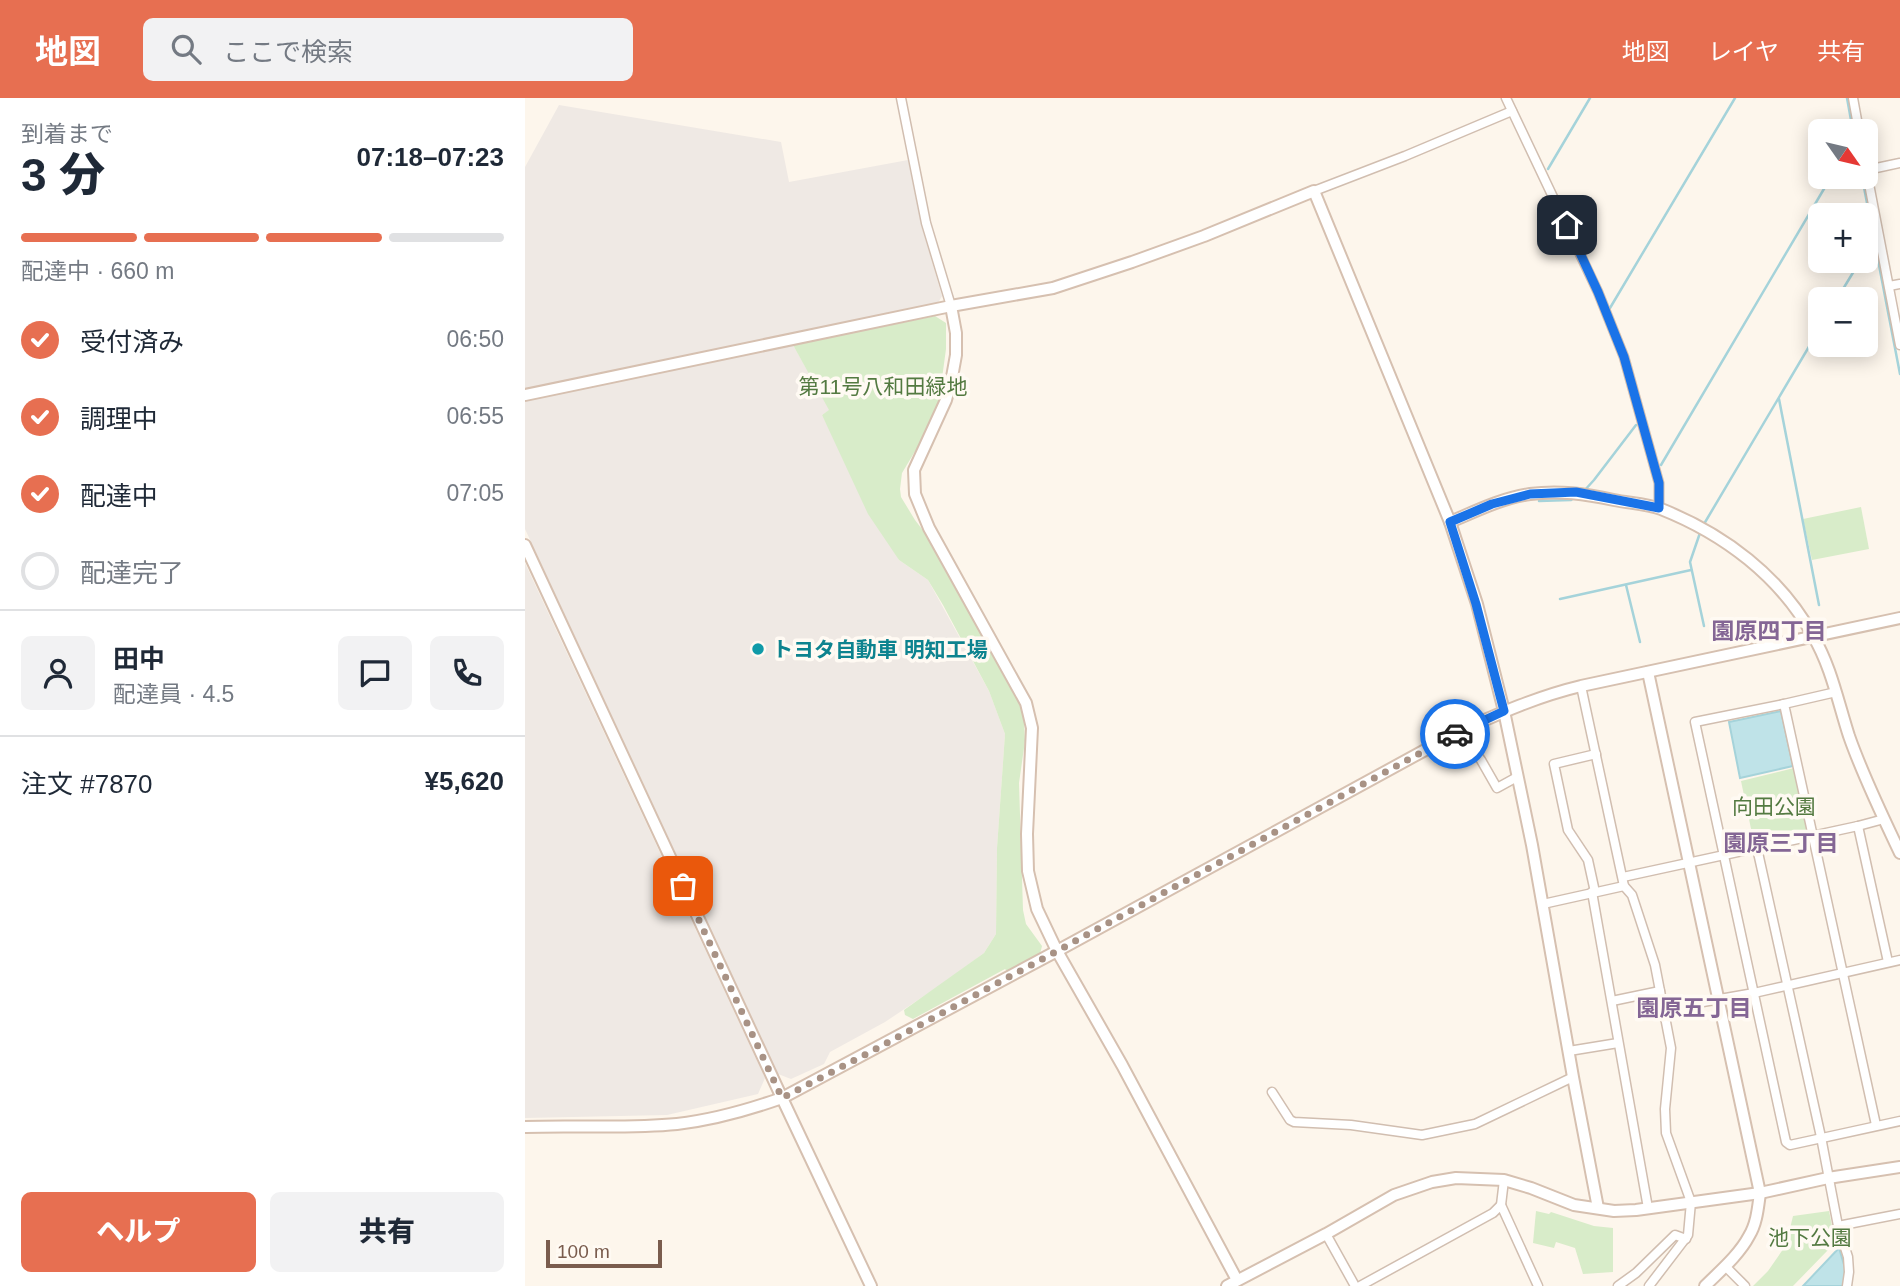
<!DOCTYPE html>
<html lang="ja">
<head>
<meta charset="utf-8">
<style>
	:root { --surface:#fff; --page:#f2f2f3; --text:#1f2937; --muted:#747a83; --line:#e0e1e3; --accent:#e76f51 }
	body { margin:0; font-family:Helvetica,"Noto Sans JP",sans-serif; background:var(--page); color:var(--text); height:100vh; display:flex; flex-direction:column; font-size:26px; white-space:nowrap }
	* { box-sizing:border-box; margin:0 }
	p { font-size:23px; color:var(--muted) }
	.icon { flex:none; width:38px; height:38px; fill:none; stroke:currentColor; stroke-width:2; stroke-linecap:round; stroke-linejoin:round }
	.map { position:relative; flex:1; overflow:hidden }
	.panel { display:flex; flex-direction:column; background:var(--surface); width:525px }
	.panel>* { flex:none }
	.needle { width:46px; rotate:124deg }
	.buttons { position:absolute; left:1283px; top:21px; display:grid; gap:14px }
	.buttons a { display:grid; place-items:center; width:70px; height:70px; border-radius:10px; background:var(--surface); box-shadow:0 4px 18px #0003; font-size:35px }
	.scale { position:absolute; left:21px; bottom:18px; width:116px; box-sizing:border-box; padding-left:7px; border:4px solid #7a5c4d; border-top:0; font-size:19px; line-height:24px; white-space:nowrap; color:#7a5c4d; -webkit-text-stroke:5px #fffaf3; paint-order:stroke }
	.pin { position:absolute; display:grid; place-items:center; width:60px; height:60px; color:#fff; margin:-30px; border-radius:14px; box-shadow:0 4px 10px #0006 }
	.courier { position:absolute; display:grid; place-items:center; width:70px; height:70px; margin:-35px; border:5px solid #1a73e8; border-radius:50%; background:#fff; color:#222; box-shadow:0 2px 9px #0007 }
	.summary em { font-style:normal; font-weight:800 }
	.summary div { display:flex; flex-direction:column-reverse }
	.summary { display:flex; align-items:center; justify-content:space-between; height:119px; padding:0 21px }
	h1 { font-size:46px; font-weight:800; line-height:52px }
	.bar { display:grid; grid-template-columns:repeat(4,1fr); gap:10px 7px; align-content:center; height:84px; padding:0 21px }
	.bar i { height:9px; border-radius:5px; background:var(--line) }
	.bar .selected { background:var(--accent) }
	.bar p { grid-column:span 4 }
	.line { display:flex; align-items:center; gap:18px; padding:0 21px; border-top:2px solid var(--line) }
	.line div { flex:1 }
	.round { display:grid; place-items:center; flex:none; width:74px; height:74px; border-radius:10px; background:var(--page) }
	ol { padding:0 21px; list-style:none }
	li { display:flex; align-items:center; gap:21px; height:77px }
	li p { margin-inline-start:auto }
	li .icon { padding:7px; border-radius:50%; background:var(--accent); color:#fff; stroke-width:4 }
	li:last-child { color:var(--muted) }
	li i { width:38px; height:38px; border:4px solid var(--line); border-radius:50% }
	.cta { display:flex; gap:14px; margin-top:auto; padding:14px 21px }
	.cta a { flex:1; height:80px; border-radius:10px; background:var(--accent); color:#fff; font-size:28px; font-weight:800; line-height:80px; text-align:center }
	.cta a+a { background:var(--page); color:var(--text) }
	header { display:flex; align-items:center; gap:42px; box-sizing:border-box; height:98px; padding:0 35px; background:var(--accent); color:#fff }
	header strong { font-size:33px }
	nav { display:flex; gap:38px; margin-inline-start:auto; font-size:24px }
	.search { width:490px; height:63px; background:var(--page); display:flex; align-items:center; gap:18px; box-sizing:border-box; padding:0 24px; border-radius:10px; color:var(--muted); font-size:26px }
	main { display:flex; flex:1; min-height:0 }
	.map>svg:first-child { display:block }
	.industrial { fill:#efe9e4 }
	.green { fill:#d8ecc9 }
	.water { fill:#bfe3e8; stroke:#a5d3da; stroke-width:2 }
	.lines { fill:none; stroke-linecap:round; stroke-linejoin:round }
	.stream { stroke:#a5d3da; stroke-width:2.5 }
	.street-casing { stroke:#d1beb0; stroke-width:11 }
	.secondary-casing { stroke:#d6c0b0; stroke-width:14 }
	.street { stroke:#fff; stroke-width:8 }
	.secondary { stroke:#fff; stroke-width:10 }
	.done { stroke:#a89285; stroke-width:7; stroke-dasharray:0 12.6 }
	.route { stroke:#1a73e8; stroke-width:9 }
	.culture-dot { fill:#0f9aa8; stroke:#fffaf3; stroke-width:2.5 }
	.labels { text-anchor:middle; dominant-baseline:central; stroke-width:7; stroke-linejoin:round; paint-order:stroke }
	.park-label { font-size:21px; fill:#537a41; stroke:#fffaf3 }
	.culture-label { font-size:21px; font-weight:bold; fill:#0d838f; stroke:#fffaf3; text-anchor:start }
	.neighbourhood-label { font-size:23px; font-weight:bold; fill:#846695; stroke:#fffaf3 }
</style>
</head>
<body>
<header>
<strong>地図</strong>
<div class="search"><svg class="icon" aria-label="search" viewBox="0 0 24 24"><circle cx="10" cy="10" r="6"/><path d="M15 15l6 6"/></svg>ここで検索</div>
<nav><a>地図</a><a>レイヤ</a><a>共有</a></nav>
</header>
<main>
<section class="panel">
<div class="summary"><div><h1>3 分</h1><p>到着まで</p></div><em>07:18–07:23</em></div>
<div class="bar"><i class="selected"></i><i class="selected"></i><i class="selected"></i><i></i><p>配達中 · 660 m</p></div>
<ol>
<li><svg class="icon" aria-label="check" viewBox="0 0 24 24"><path d="M5 12l5 5 9-10"/></svg>受付済み<p>06:50</p></li>
<li><svg class="icon" aria-label="check" viewBox="0 0 24 24"><path d="M5 12l5 5 9-10"/></svg>調理中<p>06:55</p></li>
<li><svg class="icon" aria-label="check" viewBox="0 0 24 24"><path d="M5 12l5 5 9-10"/></svg>配達中<p>07:05</p></li>
<li><i></i>配達完了</li>
</ol>
<div class="line" style="height:126px"><a class="round"><svg class="icon" aria-label="person" viewBox="0 0 24 24"><circle cx="12" cy="8" r="4"/><path d="M4 21q1-7 8-7t8 7"/></svg></a><div><b>田中</b><p>配達員 · 4.5</p></div><a class="round"><svg class="icon" aria-label="chat" viewBox="0 0 24 24"><path d="M4 5h16v11H9l-5 4z"/></svg></a><a class="round"><svg class="icon" aria-label="phone" viewBox="0 0 24 24"><path d="M5 4h4l2 5-3 2q2 4 5 5l2-3 5 2v4C11 20 4 13 5 4z"/></svg></a></div>
<div class="line" style="height:91px"><div>注文 #7870</div><b>¥5,620</b></div>
<div class="cta"><a>ヘルプ</a><a>共有</a></div>
</section>
<div class="map">
<svg width="1375" height="1188" viewBox="0 0 1375 1188">
	<rect width="100%" height="100%" fill="#fdf6ec"/>
	<!-- industrial -->
	<g class="industrial">
		<path d="M34 7 256 44 264 84 383 62 397 130 417 198 411 208 0 291V69Z"/>
		<path d="M268 247 305 312 297 317 374 462 403 482 464 593 480 636 472 750 471 836 459 855 414 888 360 924 305 954 299 966 266 981 253 976 0 431V302Z"/>
		<path d="M0 465 240 980 233 996 142 1017 0 1020Z"/>
	</g>
	<!-- green -->
	<g class="green">
		<path d="M410 218 421 225V251L413 310 407 325 377 375 375 391 376 399 390 422 403 439 496 609 499 622 500 643 494 685 498 812 501 826 517 848 515 856 482 873 480 871 388 921 380 917 379 912 459 855 471 836 472 750 480 636 464 593 418 507 403 482 374 462 343 416 297 317 304 312 268 247Z"/>
		<path d="M1336 409 1344 451 1287 462 1278 421Z"/>
		<path d="M1269 670 1283 734 1229 745 1216 683Z"/>
		<path d="M1011 1113 1024 1116 1026 1114 1069 1128 1088 1130V1174L1058 1176 1050 1150 1031 1144 1029 1150 1008 1145Z"/>
		<path d="M1304 1113 1310 1143 1303 1152 1268 1188H1228L1243 1173 1261 1147 1268 1118Z"/>
	</g>
	<!-- water -->
	<g class="water">
		<path d="M1256 613 1268 668 1215 680 1204 624Z"/>
		<path d="M1314 1150 1320 1170 1319 1188H1278Z"/>
	</g>
	<g class="lines">
		<!-- stream -->
		<g class="stream">
			<path d="M1322 0 1328 33"/>
			<path d="M1023 71 1065 0"/>
			<path d="M1337 79 1375 276"/>
			<path d="M1340 153 1349 139"/>
			<path d="M1312 201 1335 163"/>
			<path d="M1085 210 1210 0"/>
			<path d="M1254 301 1294 507"/>
			<path d="M1136 367 1306 79"/>
			<path d="M1059 393 1069 382 1111 327"/>
			<path d="M1014 403 1046 402 1050 399"/>
			<path d="M1179 426 1295 230"/>
			<path d="M1176 432 1165 464 1179 528"/>
			<path d="M1101 487 1115 544"/>
			<path d="M1035 501 1166 472"/>
		</g>
		<!-- street casing -->
		<g class="street-casing">
			<g id="street">
				<path d="M376 0 401 125 426 208"/>
				<path d="M981 0 1073 194 1099 259 1134 385V410"/>
				<path d="M1328 0 1334 33"/>
				<path d="M1340 65 1375 247"/>
				<path d="M1342 72 1375 65"/>
				<path d="M789 93 880 58 987 13"/>
				<path d="M1364 188 1375 186"/>
				<path d="M1056 588 1099 788 1107 797 1130 867 1146 950 1140 1011 1141 1035 1166 1104 1163 1137 1124 1188"/>
				<path d="M1311 594 1259 606 1351 1027"/>
				<path d="M1259 606 1170 624 1261 1044 1265 1047 1375 1023"/>
				<path d="M935 633 956 662 972 690 992 679"/>
				<path d="M1333 728 1363 864"/>
				<path d="M1232 750 1296 1039 1313 1128 1323 1159 1324 1174 1322 1188"/>
				<path d="M1098 779 1333 728 1359 721"/>
				<path d="M1067 794 1123 1110"/>
				<path d="M1070 794 1063 762 1043 732 1029 666 1071 656"/>
				<path d="M1018 806 1099 788"/>
				<path d="M1087 903 1135 893"/>
				<path d="M1138 911 1229 895 1375 862"/>
				<path d="M1044 953 1093 945"/>
				<path d="M747 994 765 1022 769 1024 826 1027 897 1037 950 1026 1048 979"/>
				<path d="M976 1107 979 1082"/>
				<path d="M1313 1128 1375 1116"/>
				<path d="M801 1136 830 1188"/>
				<path d="M1200 1168 1220 1188"/>
				<path d="M835 1188 968 1115 976 1107 1013 1188"/>
				<path d="M1093 1188 1111 1175 1150 1137 1161 1141"/>
			</g>
		</g>
		<!-- secondary casing -->
		<g class="secondary-casing">
			<g id="secondary">
				<path d="M426 208 431 235V257L427 279 421 302 389 372 390 396 404 430 501 605 507 630 502 736 503 773 512 811 532 853 597 967 712 1182"/>
				<path d="M0 297 426 208 528 190 607 164 679 138 789 93 925 424 952 506 979 613 1007 747 1048 979 1073 1110"/>
				<path d="M925 424C951 413 977 400 1005 396 1034 392 1061 396 1089 402 1104 405 1122 406 1136 411 1199 436 1255 478 1288 538 1306 568 1313 604 1324 638 1338 678 1357 717 1375 755"/>
				<path d="M0 447 257 1000 346 1188"/>
				<path d="M1123 574 1235 1095C1233 1109 1232 1125 1224 1138 1214 1157 1195 1173 1180 1188"/>
				<path d="M0 1029C50 1027 101 1031 152 1026 187 1022 223 1012 257 1000L532 853 935 633C975 615 1014 598 1056 588L1375 520"/>
				<path d="M702 1188 801 1136 869 1097 907 1084 931 1080 979 1082 1006 1090 1049 1107 1089 1113 1111 1112 1235 1095 1303 1080 1375 1069"/>
			</g>
		</g>
		<!-- street -->
		<use href="#street" class="street"/>
		<!-- secondary -->
		<use href="#secondary" class="secondary"/>
	</g>
	<g class="lines">
		<!-- done -->
		<path class="done" d="M158 788 257 1000 347 953 532 853 930 636"/>
		<!-- route -->
		<path class="route" d="M930 636 979 613 951 506 925 424 967 406 1005 396 1051 394 1134 410V385L1099 259 1073 194 1042 127"/>
	</g>
	<!-- markers -->
	<circle class="culture-dot" cx="233" cy="551" r="7"/>
	<g class="labels">
		<!-- park labels -->
		<g class="park-label">
			<text x="358" y="288">第11号八和田緑地</text>
			<text x="1249" y="708">向田公園</text>
			<text x="1285" y="1139">池下公園</text>
		</g>
		<!-- culture labels -->
		<g class="culture-label">
			<text x="247" y="551">トヨタ自動車 明知工場</text>
		</g>
		<!-- neighbourhood labels -->
		<g class="neighbourhood-label">
			<text x="1244" y="533">園原四丁目</text>
			<text x="1256" y="745">園原三丁目</text>
			<text x="1169" y="910">園原五丁目</text>
		</g>
	</g>
</svg>
<div class="buttons">
<a><svg class="needle" viewBox="-14 -14 28 28"><path d="M0-13l5 13h-10z" fill="#e53935"/><path d="M0 13l5-13h-10z" fill="#747a83"/></svg></a>
<a>+</a>
<a>−</a>
</div>
<div class="scale">100 m</div>
<div class="pin" style="left:158px;top:788px;background:#ea580c"><svg class="icon" aria-label="bag" viewBox="0 0 24 24"><path d="M5 8h14l-1 12H6zM9 8a3 3 0 0 1 6 0"/></svg></div>
<div class="pin" style="left:1042px;top:127px;background:#1f2937"><svg class="icon" aria-label="home" viewBox="0 0 24 24"><path d="M3 11l9-7 9 7M6 9v11h12V9"/></svg></div>
<div class="courier" style="left:930px;top:636px"><svg class="icon" aria-label="car" viewBox="0 0 24 24"><path d="M5 17H2v-5l4-1 3-4h7l3 4 3 1v5h-3M9 17h6M6 11h13"/><circle cx="7" cy="17" r="2"/><circle cx="17" cy="17" r="2"/></svg></div>
</div>
</main>
</body>
</html>
